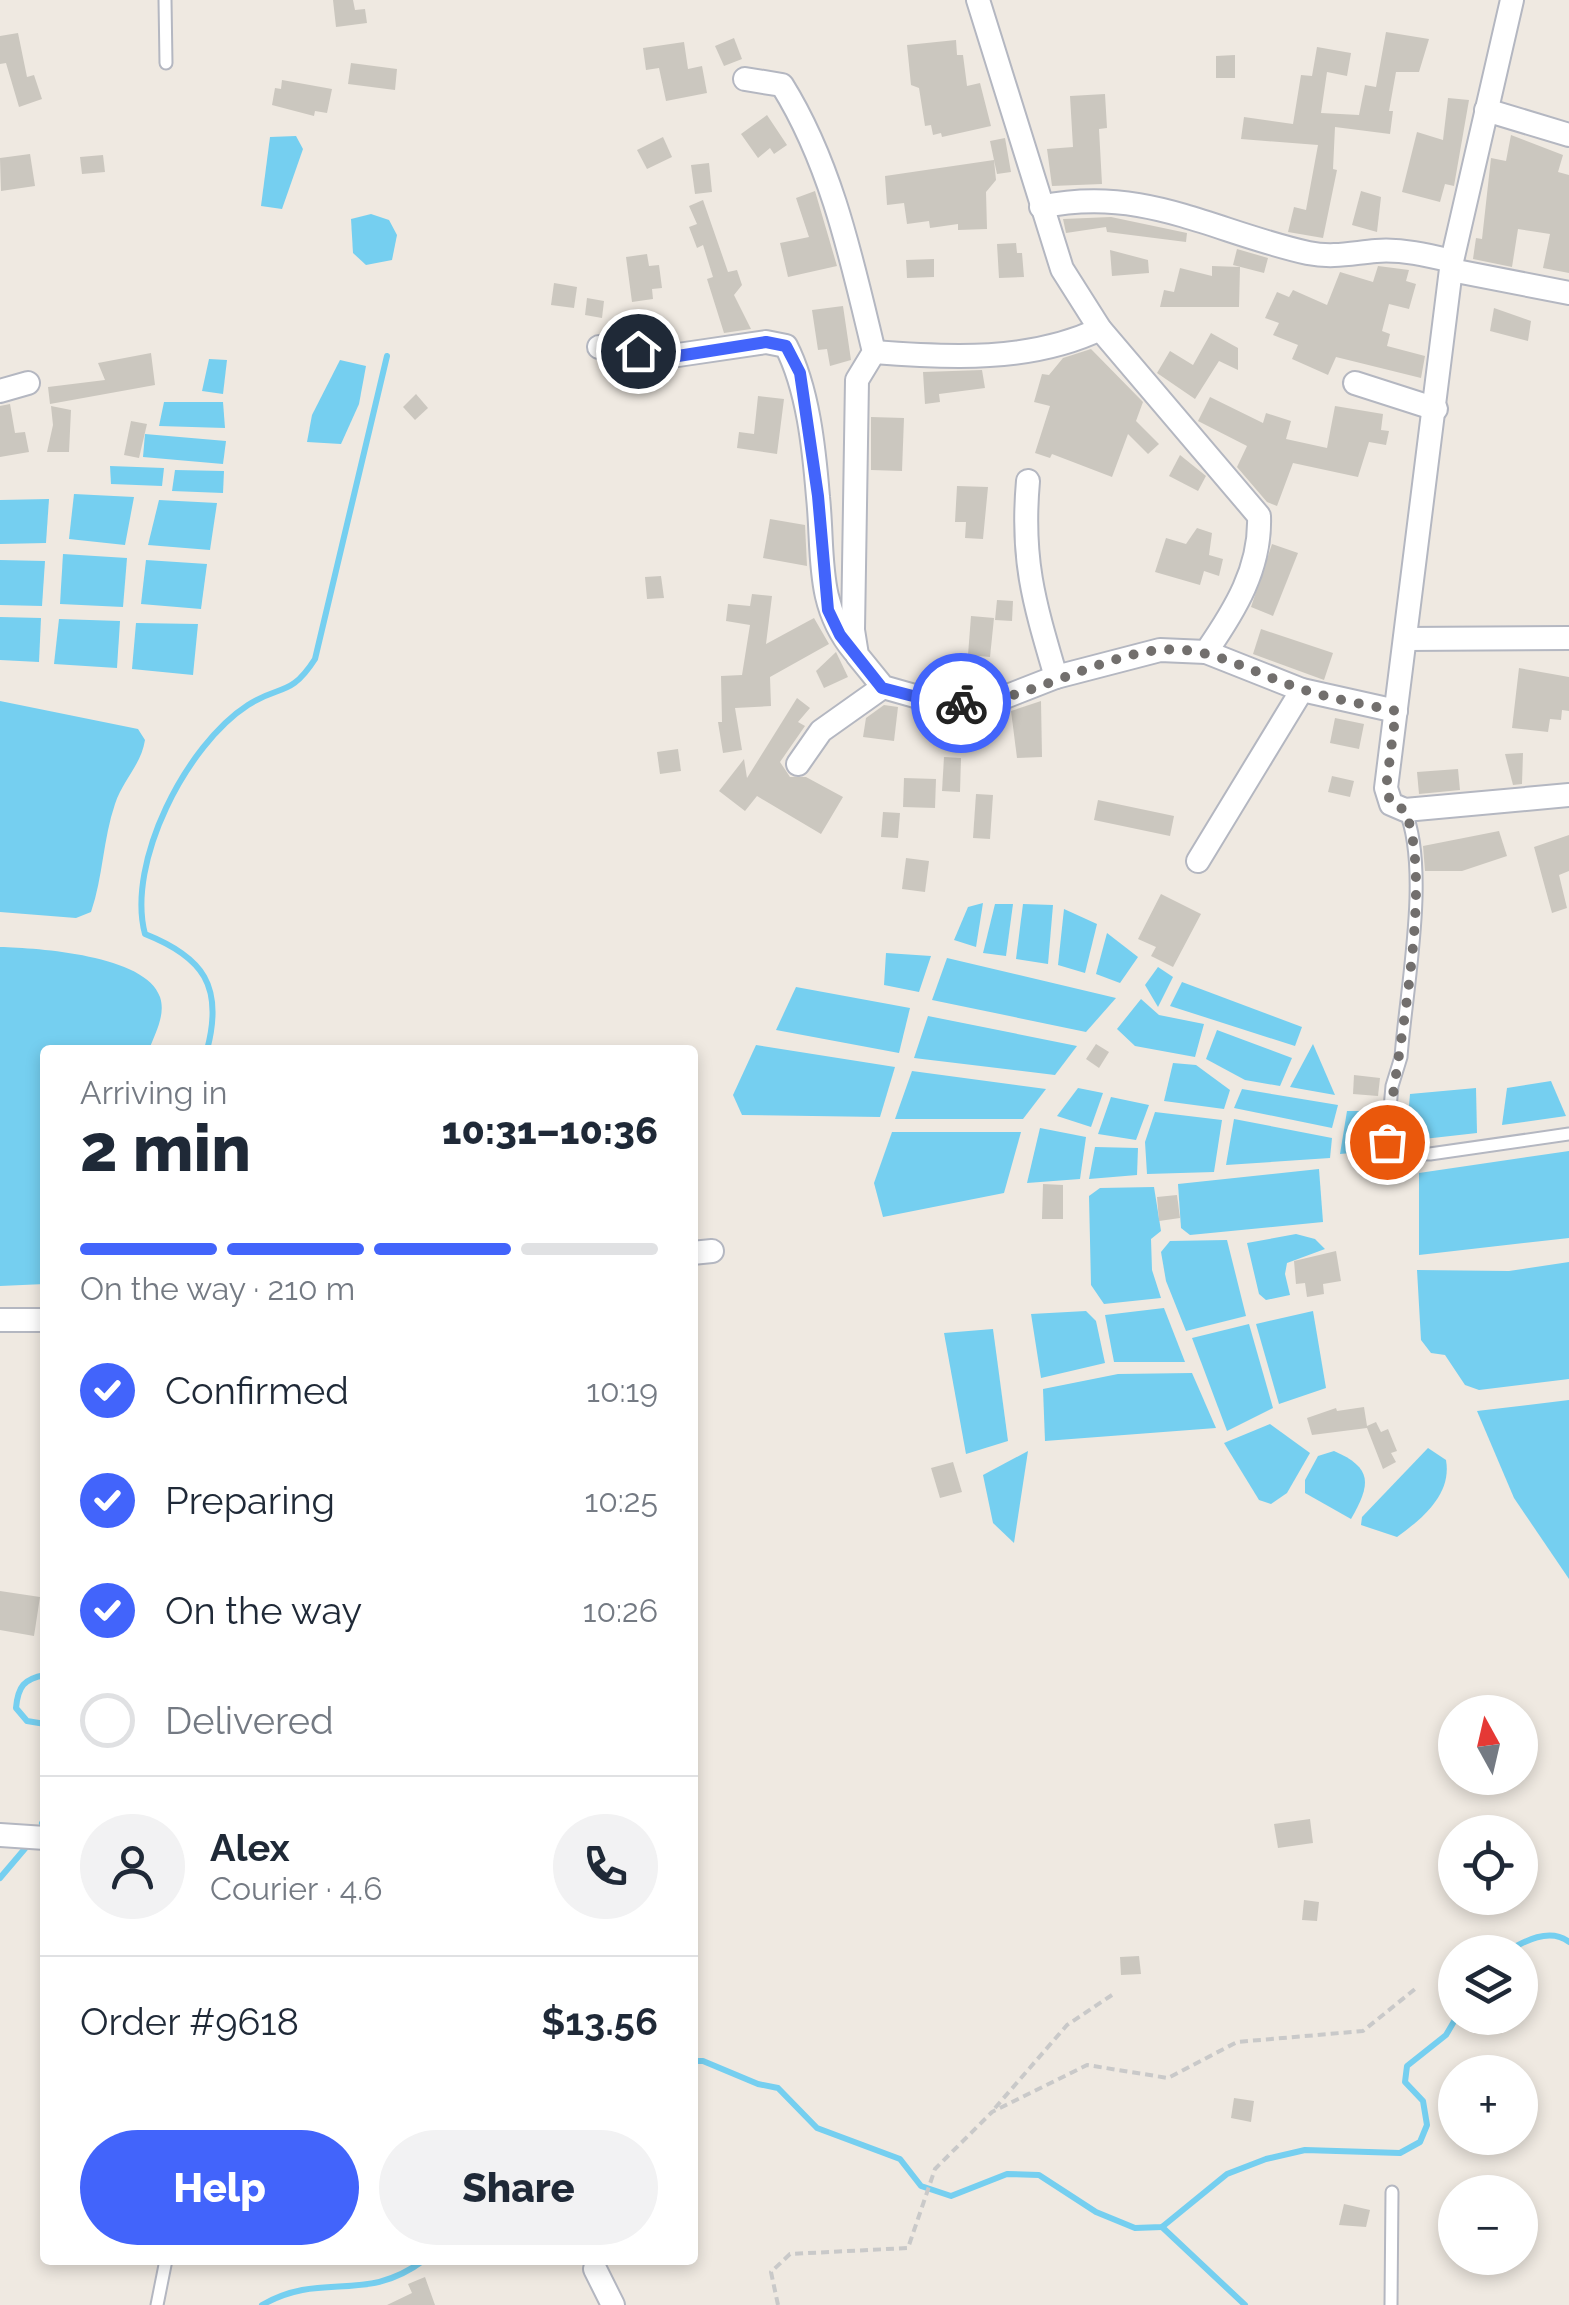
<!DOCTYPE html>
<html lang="en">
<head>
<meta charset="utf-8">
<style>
	:root { --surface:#fff; --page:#f2f2f3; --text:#1f2937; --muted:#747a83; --line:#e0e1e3; --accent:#4264fb }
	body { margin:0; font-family:Raleway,sans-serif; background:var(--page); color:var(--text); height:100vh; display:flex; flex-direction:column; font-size:38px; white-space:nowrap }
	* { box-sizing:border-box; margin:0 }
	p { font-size:32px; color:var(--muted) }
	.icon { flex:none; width:55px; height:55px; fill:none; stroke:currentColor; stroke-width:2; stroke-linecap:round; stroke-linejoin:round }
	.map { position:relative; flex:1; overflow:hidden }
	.side { position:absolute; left:40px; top:1045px; width:658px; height:1220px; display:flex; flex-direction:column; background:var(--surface); border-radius:10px; box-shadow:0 5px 15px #0003 }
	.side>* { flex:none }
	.needle { width:65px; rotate:352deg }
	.fabs { position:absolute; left:1438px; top:1695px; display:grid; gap:20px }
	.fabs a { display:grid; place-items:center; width:100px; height:100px; border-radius:50%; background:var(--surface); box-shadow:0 5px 15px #0003; font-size:50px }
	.pin { position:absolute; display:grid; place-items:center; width:85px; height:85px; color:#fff; margin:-42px; border:5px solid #fff; border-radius:50%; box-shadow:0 2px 10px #0007 }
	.courier { position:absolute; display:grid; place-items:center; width:100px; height:100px; margin:-50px; border:8px solid #4264fb; border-radius:50%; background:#fff; color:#222; box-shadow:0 2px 12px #0007 }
	.headline em { font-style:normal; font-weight:800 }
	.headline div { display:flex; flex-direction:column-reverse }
	.headline { display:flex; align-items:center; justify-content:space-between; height:170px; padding:0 40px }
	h1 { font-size:65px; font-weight:800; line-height:75px }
	.bar { display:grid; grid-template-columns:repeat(4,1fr); gap:15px 10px; align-content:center; height:120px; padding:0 40px }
	.bar i { height:12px; border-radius:8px; background:var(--line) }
	.bar .current { background:var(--accent) }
	.bar p { grid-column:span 4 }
	.line { display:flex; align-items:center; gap:25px; padding:0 40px; border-top:2px solid var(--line) }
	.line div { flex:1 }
	.round { display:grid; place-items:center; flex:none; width:105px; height:105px; border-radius:52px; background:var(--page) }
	ol { padding:0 40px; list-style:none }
	li { display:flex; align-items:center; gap:30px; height:110px }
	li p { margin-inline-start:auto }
	li .icon { padding:10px; border-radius:50%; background:var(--accent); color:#fff; stroke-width:4 }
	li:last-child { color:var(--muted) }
	li i { width:55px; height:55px; border:5px solid var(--line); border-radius:50% }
	.primary-button { display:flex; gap:20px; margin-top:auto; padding:20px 40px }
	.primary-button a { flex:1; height:115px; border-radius:60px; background:var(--accent); color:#fff; font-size:40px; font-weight:800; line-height:115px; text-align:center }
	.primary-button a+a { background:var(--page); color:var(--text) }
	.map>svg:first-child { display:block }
	.water { fill:#75cff0 }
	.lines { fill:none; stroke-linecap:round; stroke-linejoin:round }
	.stream { stroke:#75cff0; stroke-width:6 }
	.building { fill:#cbc7bf }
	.lane-casing { stroke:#b4b7c1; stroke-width:15 }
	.street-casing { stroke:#b4b7c1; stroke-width:26 }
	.path { stroke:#c9c9c9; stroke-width:4; stroke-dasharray:8 5; stroke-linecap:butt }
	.lane { stroke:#fff; stroke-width:11 }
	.street { stroke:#fff; stroke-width:22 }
	.done { stroke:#726f6d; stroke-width:10; stroke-dasharray:0 18 }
	.route { stroke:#4264fb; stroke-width:12 }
</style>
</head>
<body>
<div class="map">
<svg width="1569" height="2305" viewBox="0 0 1569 2305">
	<rect width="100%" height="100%" fill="#efe9e1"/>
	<!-- water -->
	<g class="water">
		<path d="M296 136 303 149 282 209 261 206 270 137Z"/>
		<path d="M371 214 389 220 397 235 392 260 366 265 353 253 351 219Z"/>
		<path d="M209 359 227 360 223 394 202 391Z"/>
		<path d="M340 360 366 366 359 404 341 444 307 442 312 415Z"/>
		<path d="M164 402H223L225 428 159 426Z"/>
		<path d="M145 434 226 441 223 464 143 457Z"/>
		<path d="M110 466 164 468 162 486 111 484Z"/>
		<path d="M175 470 224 471 223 493 172 491Z"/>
		<path d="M74 494 134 497 125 545 69 539Z"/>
		<path d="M49 499 46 543 0 544V500Z"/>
		<path d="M159 500 217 503 210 550 148 545Z"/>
		<path d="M63 554 127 558 123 607 60 604Z"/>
		<path d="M0 560 45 561 42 606 0 605Z"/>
		<path d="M146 560 207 564 201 609 141 604Z"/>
		<path d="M0 617 41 618 39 662 0 660Z"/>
		<path d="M59 619 120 621 117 668 54 664Z"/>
		<path d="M136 623 198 624 193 675 132 669Z"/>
		<path d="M0 701 138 729 145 740C141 765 123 780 115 804 103 839 103 877 91 912L76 918 0 912Z"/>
		<path d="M983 903 976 947 954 940 968 907Z"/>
		<path d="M995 904H1013L1006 956 983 953Z"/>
		<path d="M1023 904 1053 905 1048 964 1016 959Z"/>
		<path d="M1064 909 1097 924 1085 973 1058 965Z"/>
		<path d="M1107 933 1138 957 1120 983 1096 974Z"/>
		<path d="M0 947C38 948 146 955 160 997 166 1015 155 1033 149 1050H45V1284L0 1286Z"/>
		<path d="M886 953 931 956 919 992 884 985Z"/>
		<path d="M947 958 1116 998 1086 1032 932 1000Z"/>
		<path d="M1158 967 1173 977 1158 1007 1145 985Z"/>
		<path d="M1182 982 1302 1027 1295 1046 1170 1006Z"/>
		<path d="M796 987 910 1008 899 1053 776 1030Z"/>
		<path d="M1141 999 1159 1015 1204 1024 1195 1057 1135 1046 1117 1029Z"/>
		<path d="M928 1016 1077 1046 1055 1075 914 1058Z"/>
		<path d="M1217 1030 1292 1058 1280 1086 1245 1080 1206 1059Z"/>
		<path d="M1313 1044 1335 1095 1290 1087Z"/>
		<path d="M756 1045 895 1067 880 1117 742 1115 733 1095Z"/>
		<path d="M1173 1063 1196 1065 1230 1090 1224 1109 1164 1101Z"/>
		<path d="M912 1071 1046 1089 1023 1119H895Z"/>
		<path d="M1551 1081 1566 1116 1502 1125 1507 1088Z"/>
		<path d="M1078 1088 1103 1093 1091 1127 1057 1116Z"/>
		<path d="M1476 1088 1477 1133 1406 1141 1410 1094Z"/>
		<path d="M1242 1089 1338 1105 1332 1128 1234 1108Z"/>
		<path d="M1111 1097 1149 1105 1136 1140 1098 1134Z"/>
		<path d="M1347 1111H1376L1374 1151 1340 1154Z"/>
		<path d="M1155 1112 1222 1120 1214 1172 1147 1174 1145 1142Z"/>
		<path d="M1234 1119 1332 1138 1330 1158 1226 1165Z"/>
		<path d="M1040 1128 1086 1137 1080 1179 1027 1183Z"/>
		<path d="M892 1132H1021L1004 1193 883 1217 874 1183Z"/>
		<path d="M1095 1147 1138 1148 1137 1175 1089 1179Z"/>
		<path d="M1569 1151V1238L1419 1255V1173Z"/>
		<path d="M1319 1169 1323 1222 1190 1235 1181 1228 1178 1184Z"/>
		<path d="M1154 1187 1161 1231 1151 1239 1152 1270 1161 1298 1104 1304 1091 1285 1089 1196 1100 1188Z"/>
		<path d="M1296 1234 1315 1239 1325 1249 1287 1263 1285 1274 1290 1295 1266 1300 1259 1294 1247 1243Z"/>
		<path d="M1227 1240 1246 1316 1186 1331 1166 1281 1161 1252 1170 1241Z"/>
		<path d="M1569 1262V1379L1479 1390 1465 1385 1445 1355 1431 1353 1421 1340 1417 1270 1509 1271Z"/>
		<path d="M1164 1308 1185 1362H1114L1105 1315Z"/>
		<path d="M1086 1311 1096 1321 1105 1363 1041 1378 1031 1314Z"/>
		<path d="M1313 1311 1326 1388 1279 1404 1256 1324Z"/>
		<path d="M1249 1324 1273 1408 1227 1431 1192 1338Z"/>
		<path d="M993 1329 1008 1441 966 1454 944 1333Z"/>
		<path d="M1192 1373 1216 1428 1045 1441 1043 1389 1118 1374Z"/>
		<path d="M1569 1400V1579L1514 1498 1477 1411Z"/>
		<path d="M1270 1424 1310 1453 1287 1493 1271 1504 1259 1500 1224 1443Z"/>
		<path d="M1428 1448 1446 1460C1452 1494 1423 1518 1397 1537L1361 1525 1362 1517Z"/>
		<path d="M1028 1451 1014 1543 993 1523 983 1475Z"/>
		<path d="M1334 1451C1373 1468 1371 1484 1351 1519L1305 1493V1480L1318 1456Z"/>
	</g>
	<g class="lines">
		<!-- stream -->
		<g class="stream">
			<path d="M207 1050C224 986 203 957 145 934 126 863 186 745 248 705 280 684 290 698 315 659L387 356"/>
			<path d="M45 1675C24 1679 18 1686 16 1708L27 1721 45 1724"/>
			<path d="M42 1823 45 1819"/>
			<path d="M0 1878 28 1845"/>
			<path d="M1506 1952C1524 1941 1550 1927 1569 1942"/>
			<path d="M692 2061H703L758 2084 778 2088 817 2128 900 2159 921 2186 951 2196 1007 2174 1039 2175 1096 2212 1135 2228 1162 2227 1227 2174 1266 2159 1305 2150 1400 2153 1420 2142 1427 2125 1423 2101 1405 2082 1407 2066 1446 2035 1456 2018"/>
			<path d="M1162 2227 1245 2305"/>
			<path d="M262 2305C324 2270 364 2305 424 2260"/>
		</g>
	</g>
	<!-- building -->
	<g class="building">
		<path d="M333 0H353L355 10 365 9 367 23 336 27Z"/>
		<path d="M1386 32 1429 39 1419 72H1396L1389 111H1393L1390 134 1335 127 1333 169 1337 170 1323 238 1288 232 1294 207 1306 210 1318 145 1241 139 1244 117 1293 124 1301 75 1312 76 1317 47 1351 53 1347 76 1327 72 1321 113 1359 115 1365 85 1376 87Z"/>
		<path d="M18 33 27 77 34 75 42 99 19 107 6 63 0 64V36Z"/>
		<path d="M734 38 742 59 724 66 715 46Z"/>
		<path d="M956 40 957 55H963L967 86 980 83 991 126 942 137 941 133 933 135 931 125 925 126 919 88 911 85 907 45Z"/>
		<path d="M684 42 688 69 702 66 707 93 666 101 659 68 646 70 643 48Z"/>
		<path d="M1235 55V78H1216V56Z"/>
		<path d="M351 63 397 69 395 90 348 84Z"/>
		<path d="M282 80 332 89 327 113 315 111 314 116 272 105 275 88 281 89Z"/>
		<path d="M1105 94 1107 128 1099 129 1102 184 1052 186 1047 149 1073 147 1070 96Z"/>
		<path d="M1448 98 1469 100 1454 186 1445 184 1440 202 1402 192 1417 132 1443 140Z"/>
		<path d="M767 115 787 145 774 154 770 148 758 158 741 134Z"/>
		<path d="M1511 135 1563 155 1558 172 1569 175V273L1543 268 1550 234 1518 229 1512 267 1473 259 1476 238 1482 239 1491 158 1506 161Z"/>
		<path d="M663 137 672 157 647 169 637 150Z"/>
		<path d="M1005 138 1011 172 997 174 994 160 996 180 986 192 987 229 958 230V224L930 228 929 221 907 224 904 203 887 205 885 176 994 160 990 141Z"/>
		<path d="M30 154 35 186 1 191 0 158Z"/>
		<path d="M103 155 105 172 82 174 80 157Z"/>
		<path d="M709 163 712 192 695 194 691 165Z"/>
		<path d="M815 191 837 266 788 277 780 243 809 237 796 198Z"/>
		<path d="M1361 191 1381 197 1377 232 1352 225Z"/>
		<path d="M703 200 728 272 737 270 742 285 734 295 751 329 724 333 707 279 713 277 703 245 697 248 689 227 697 224 689 206Z"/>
		<path d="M1111 217 1187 233 1186 242 1107 232 1106 227 1066 233 1063 219Z"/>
		<path d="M1016 243 1017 253H1022L1024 277 999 278 997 244Z"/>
		<path d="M1237 249 1268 258 1264 273 1233 265Z"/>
		<path d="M1110 250 1148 260 1149 273 1112 276Z"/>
		<path d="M647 254 649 266 659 265 662 288 652 289 653 299 632 302 626 257Z"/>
		<path d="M934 259V277L907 278 906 260Z"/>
		<path d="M1212 266 1240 267 1239 307H1160L1164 290 1174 292 1180 268 1212 276Z"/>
		<path d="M1378 266 1409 270 1406 281 1416 284 1409 309 1389 304 1382 331 1390 334 1387 346 1425 356 1421 378 1336 357 1328 375 1292 359 1298 345 1273 335 1279 323 1265 318 1277 292 1289 297 1293 290 1327 305 1340 272 1373 282Z"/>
		<path d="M554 283 577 287 574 308 551 305Z"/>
		<path d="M587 298 604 301 602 318 585 315Z"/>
		<path d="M843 306 851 360 830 366 827 349 818 350 812 310Z"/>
		<path d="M1494 308 1531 321 1528 341 1490 331Z"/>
		<path d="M1211 333 1238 348V370L1219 361 1195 399 1157 373 1170 351 1193 365Z"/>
		<path d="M1091 349 1143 402 1136 421 1159 444 1148 454 1128 434 1112 477 1052 454 1050 458 1035 453 1050 406 1034 402 1042 374 1049 375 1063 358Z"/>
		<path d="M151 353 155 385 50 404 48 387 105 380 98 363Z"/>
		<path d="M982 370 985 388 939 394 940 402 925 404 923 372Z"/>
		<path d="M416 394 428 408 415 420 403 407Z"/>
		<path d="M758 396 784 399 777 454 737 448 739 432 754 434Z"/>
		<path d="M1210 397 1263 423 1266 413 1291 421 1286 439 1327 448 1335 406 1383 414 1381 430 1389 431 1386 445 1369 442 1358 477 1293 463 1277 506 1267 502 1237 467 1247 446 1198 421Z"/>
		<path d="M10 404 15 433 25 432 29 452 0 457V406Z"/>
		<path d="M51 406 71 410 69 452H47L53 425Z"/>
		<path d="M871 417 904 418 902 471 871 470Z"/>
		<path d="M131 421 147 424 139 458 124 455Z"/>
		<path d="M1180 455 1206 476 1198 491 1169 476Z"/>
		<path d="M957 486 988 487 983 539 965 538 966 522H955Z"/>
		<path d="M770 519 805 525 807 566 763 558Z"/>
		<path d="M1197 528 1212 533 1209 555 1223 559 1219 576 1204 571 1200 585 1155 572 1166 538 1186 544Z"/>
		<path d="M1272 544 1298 553 1273 616 1251 607Z"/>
		<path d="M661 576 664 598 647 599 645 577Z"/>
		<path d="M752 594 772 596 766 644 814 618 829 644 770 677 771 706 735 708 742 750 723 753 718 722H722L721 676 742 675 750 625 726 621 728 604 750 606Z"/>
		<path d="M997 600 1013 601 1012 621 995 620Z"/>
		<path d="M971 616 994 618 990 657 968 655Z"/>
		<path d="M1261 629 1333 653 1324 680 1253 654Z"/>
		<path d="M836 652 848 677 824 688 816 671Z"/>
		<path d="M1519 668 1569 677V711L1562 710 1561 720 1550 719 1548 732 1512 728Z"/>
		<path d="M797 698 810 708 798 722 805 726 780 762 790 777H806L843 797 821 834 757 796 745 811 719 791 744 759 747 778Z"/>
		<path d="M1041 701 1042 757 1017 758 1011 711Z"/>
		<path d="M884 705 898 707 894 741 863 737 866 718Z"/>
		<path d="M1335 718 1364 724 1359 749 1330 743Z"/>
		<path d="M678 749 681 771 660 774 657 752Z"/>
		<path d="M1523 753 1522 784 1513 785 1505 754Z"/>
		<path d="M944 757 961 758 960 792 942 791Z"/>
		<path d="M1458 769 1460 790 1419 794 1417 772Z"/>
		<path d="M1332 776 1354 781 1350 797 1328 792Z"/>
		<path d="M904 778 936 779 935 808 903 807Z"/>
		<path d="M976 794 993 795 990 839 973 838Z"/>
		<path d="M1098 800 1174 816 1170 836 1094 820Z"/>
		<path d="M883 812 900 813 898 838 881 837Z"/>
		<path d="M1499 831 1507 856 1462 871H1425L1423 846Z"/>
		<path d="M1569 835V871L1559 875 1567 908 1552 913 1534 847Z"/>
		<path d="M906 858 929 861 925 892 902 889Z"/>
		<path d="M1161 894 1201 914 1173 967 1151 956 1156 947 1138 939Z"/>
		<path d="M1096 1044 1109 1052 1099 1068 1086 1059Z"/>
		<path d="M1354 1075 1380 1078 1378 1096 1353 1094Z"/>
		<path d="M1043 1184 1063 1185V1219H1042Z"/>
		<path d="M1177 1195 1180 1218 1159 1221 1157 1197Z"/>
		<path d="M1336 1251 1341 1281 1323 1284 1324 1294 1307 1297 1305 1283 1296 1284 1294 1261Z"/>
		<path d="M1364 1407 1367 1426 1376 1422 1381 1432 1388 1429 1397 1451 1391 1453 1396 1462 1383 1469 1367 1428 1312 1435 1307 1418 1336 1408 1337 1411Z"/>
		<path d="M953 1462 962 1492 940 1498 931 1468Z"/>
		<path d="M0 1591 40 1597 34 1636 0 1630Z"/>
		<path d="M1310 1819 1313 1843 1278 1848 1274 1824Z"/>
		<path d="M1304 1900 1319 1902 1317 1921 1302 1920Z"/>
		<path d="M1139 1956 1141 1974 1121 1975 1120 1957Z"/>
		<path d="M1234 2098 1254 2101 1251 2122 1231 2118Z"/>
		<path d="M1344 2204 1370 2210 1366 2227 1339 2225Z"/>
		<path d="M425 2277 435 2305H387L412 2293 408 2284Z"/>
	</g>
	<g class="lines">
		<!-- lane casing -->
		<g class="lane-casing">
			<g id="lane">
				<path d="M165 0 166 63"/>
				<path d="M1405 810C1430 870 1406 989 1401 1057L1392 1086 1387 1142 1396 1153 1430 1154 1569 1134"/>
				<path d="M157 2305 166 2260"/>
				<path d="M1391 2305 1392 2192"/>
			</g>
		</g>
		<!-- street casing -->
		<g class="street-casing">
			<g id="street">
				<path d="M1512 0 1452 261 1386 788 1391 804 1405 810 1569 795"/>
				<path d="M745 79 782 85C832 165 852 261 874 352L857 380 853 630 857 655 883 687 936 702 987 704 1056 677 1160 650 1206 652C1235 610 1261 568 1259 516L1100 329 1062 269 978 0"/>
				<path d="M1486 110 1569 135"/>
				<path d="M1041 207C1143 185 1213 232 1308 253 1333 258 1352 253 1376 251 1402 249 1427 255 1452 261"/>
				<path d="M1451 270 1569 293"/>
				<path d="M599 347 678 355 766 342 786 346C808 389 814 448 818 497 824 554 815 604 854 651"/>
				<path d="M874 352C949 358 1031 362 1100 329"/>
				<path d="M1355 383 1436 409"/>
				<path d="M0 391 28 383"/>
				<path d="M1028 481C1021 560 1034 602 1056 677"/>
				<path d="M1405 639 1569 638"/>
				<path d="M1206 652 1302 690 1396 711"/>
				<path d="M798 764 821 731 883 687"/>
				<path d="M1198 861 1302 690"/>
				<path d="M692 1253 712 1251"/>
				<path d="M0 1320H45"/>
				<path d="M0 1835 45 1838"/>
				<path d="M595 2269 613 2305"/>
			</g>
		</g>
		<!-- path -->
		<g class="path">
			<path d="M995 2108 1067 2025 1115 1993"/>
			<path d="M778 2305 771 2272 790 2254 908 2248 935 2169 992 2112 1087 2065 1168 2078 1237 2042 1363 2031 1415 1989"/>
		</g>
		<!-- lane -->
		<use href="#lane" class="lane"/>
		<!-- street -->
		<use href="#street" class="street"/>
	</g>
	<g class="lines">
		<!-- done -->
		<path class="done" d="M961 703C1020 705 1096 656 1160 650 1209 645 1253 673 1299 688 1330 699 1364 704 1396 711L1386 788 1391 804 1405 810C1435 885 1395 1058 1387 1142"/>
		<!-- route -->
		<path class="route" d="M638 351 678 356 766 342 786 346 800 373 818 496 828 610 840 635 882 688 936 702 961 703"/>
	</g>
</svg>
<div class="fabs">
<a><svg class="needle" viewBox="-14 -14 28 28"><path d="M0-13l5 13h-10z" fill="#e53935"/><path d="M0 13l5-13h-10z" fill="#747a83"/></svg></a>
<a><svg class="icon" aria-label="locate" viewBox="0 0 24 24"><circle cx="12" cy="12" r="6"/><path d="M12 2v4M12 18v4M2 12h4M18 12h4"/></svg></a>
<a><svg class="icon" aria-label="layers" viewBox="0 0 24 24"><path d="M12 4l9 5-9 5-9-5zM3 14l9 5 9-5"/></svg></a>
<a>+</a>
<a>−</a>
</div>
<div class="pin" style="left:1387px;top:1142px;background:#ea580c"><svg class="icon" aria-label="bag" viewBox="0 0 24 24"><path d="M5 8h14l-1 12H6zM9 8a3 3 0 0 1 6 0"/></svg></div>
<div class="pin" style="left:638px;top:351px;background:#1f2937"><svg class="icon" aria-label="home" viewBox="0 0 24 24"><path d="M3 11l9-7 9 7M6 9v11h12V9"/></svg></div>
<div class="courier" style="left:961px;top:703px"><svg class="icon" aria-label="bike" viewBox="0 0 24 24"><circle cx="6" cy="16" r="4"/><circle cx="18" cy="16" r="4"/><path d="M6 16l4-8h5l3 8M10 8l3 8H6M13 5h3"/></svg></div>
<section class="side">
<div class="headline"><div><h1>2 min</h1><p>Arriving in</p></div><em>10:31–10:36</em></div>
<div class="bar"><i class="current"></i><i class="current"></i><i class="current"></i><i></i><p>On the way · 210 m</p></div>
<ol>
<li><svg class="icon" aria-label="check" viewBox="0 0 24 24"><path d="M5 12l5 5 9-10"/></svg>Confirmed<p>10:19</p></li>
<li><svg class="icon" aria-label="check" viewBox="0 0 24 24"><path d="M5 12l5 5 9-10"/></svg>Preparing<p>10:25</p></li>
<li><svg class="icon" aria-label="check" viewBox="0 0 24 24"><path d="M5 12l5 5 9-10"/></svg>On the way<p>10:26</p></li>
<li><i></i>Delivered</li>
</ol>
<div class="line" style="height:180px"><a class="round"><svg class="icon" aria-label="person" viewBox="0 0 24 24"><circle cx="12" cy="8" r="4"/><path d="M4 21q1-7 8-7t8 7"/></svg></a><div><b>Alex</b><p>Courier · 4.6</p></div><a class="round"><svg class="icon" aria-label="phone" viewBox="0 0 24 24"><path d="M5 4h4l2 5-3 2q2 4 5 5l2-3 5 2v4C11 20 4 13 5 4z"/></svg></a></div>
<div class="line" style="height:130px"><div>Order #9618</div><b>$13.56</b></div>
<div class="primary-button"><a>Help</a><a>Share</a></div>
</section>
</div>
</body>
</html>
